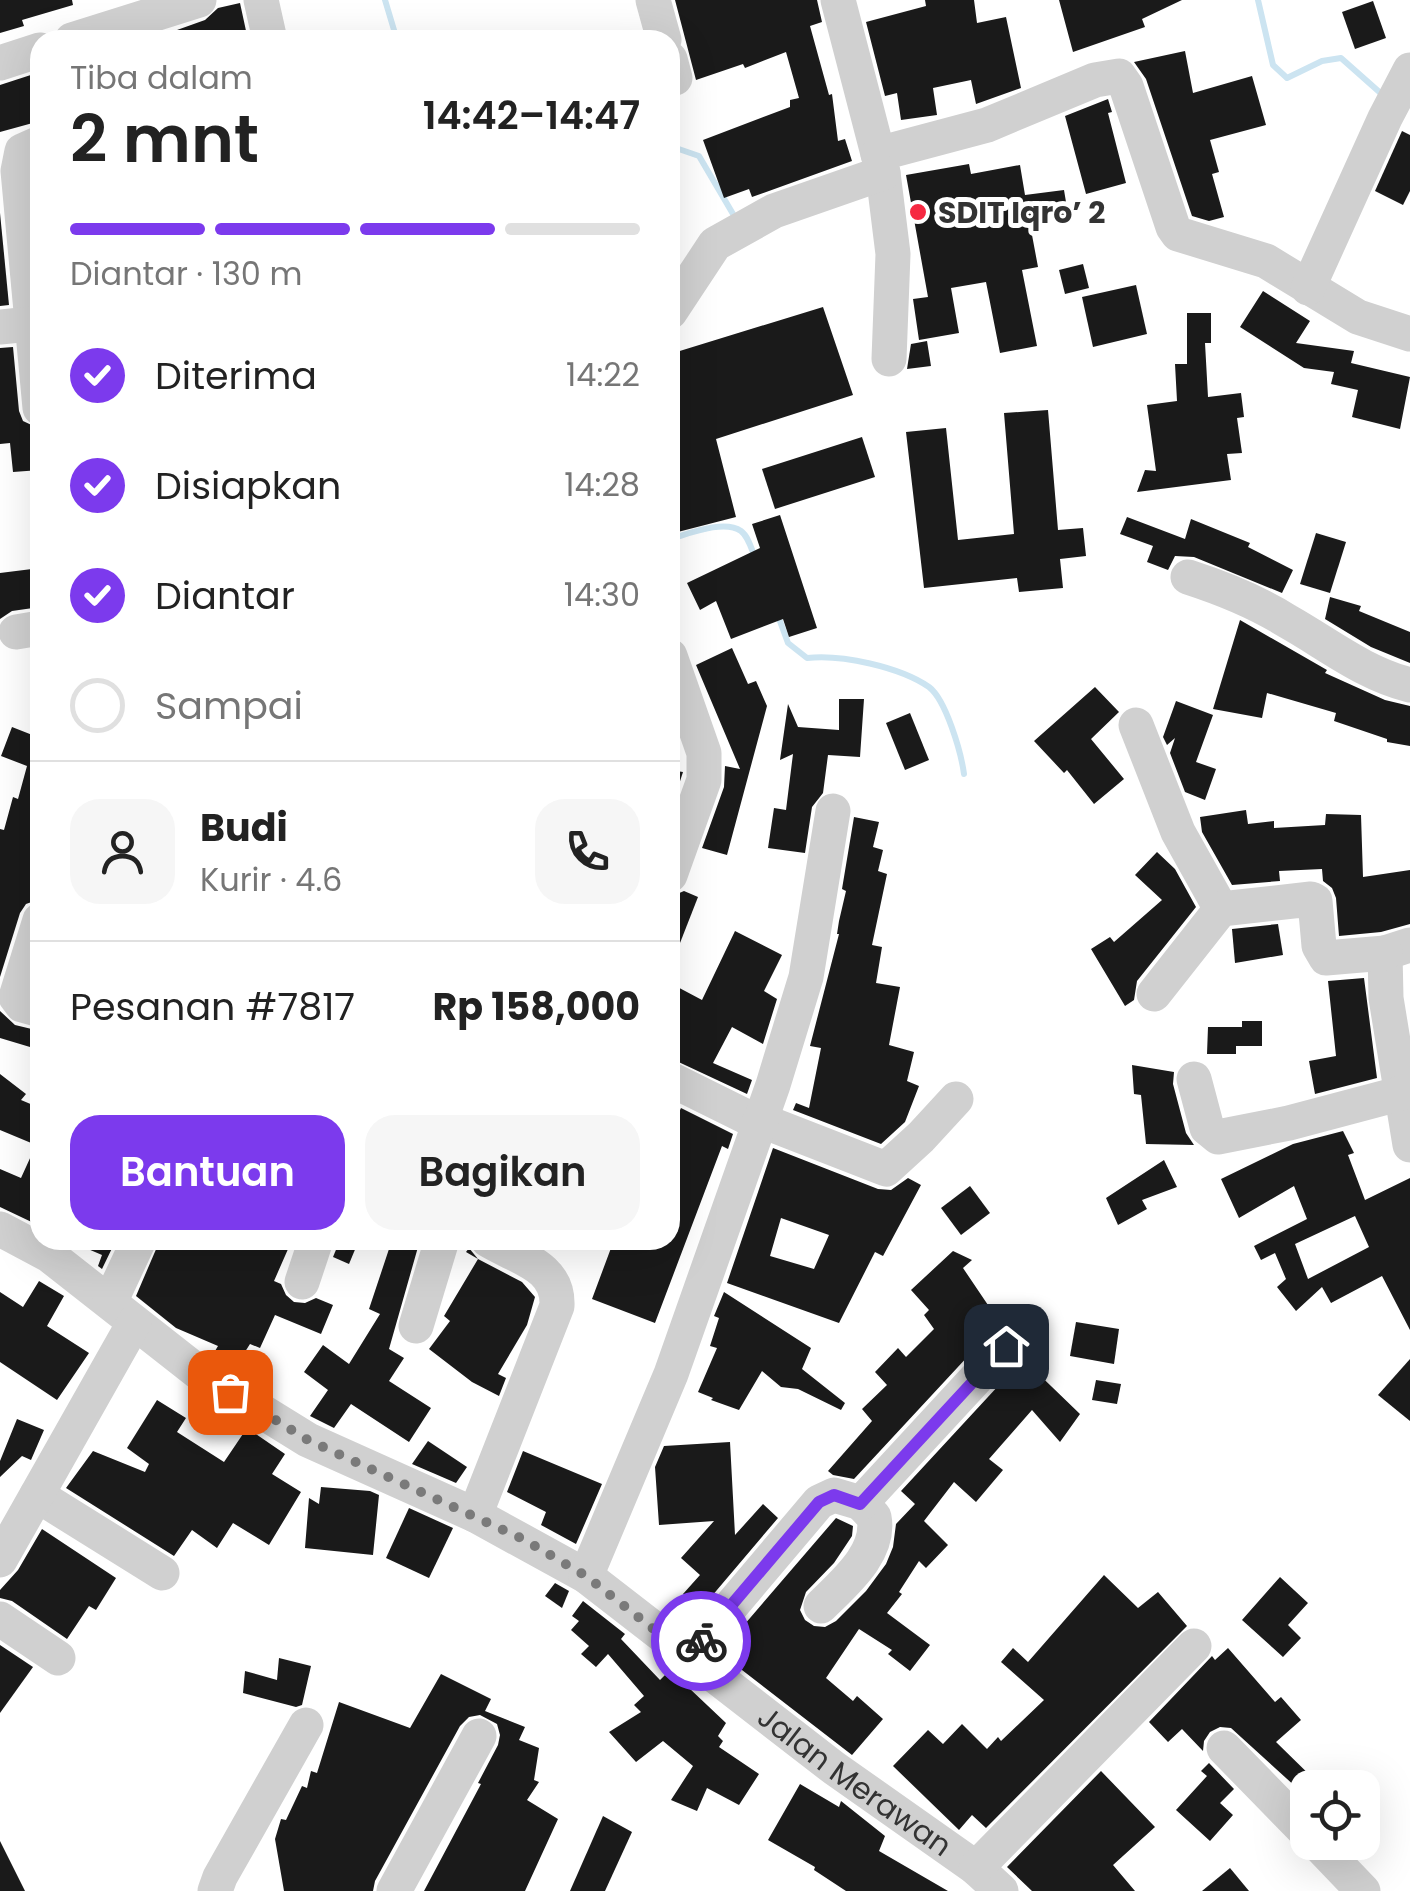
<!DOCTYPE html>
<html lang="id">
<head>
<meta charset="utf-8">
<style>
	:root { --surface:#fff; --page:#f6f6f6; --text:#222; --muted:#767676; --line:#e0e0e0; --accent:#7c3aed }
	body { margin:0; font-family:Poppins,sans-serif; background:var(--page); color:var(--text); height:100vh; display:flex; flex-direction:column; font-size:38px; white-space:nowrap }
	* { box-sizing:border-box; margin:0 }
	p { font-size:32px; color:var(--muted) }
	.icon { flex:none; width:55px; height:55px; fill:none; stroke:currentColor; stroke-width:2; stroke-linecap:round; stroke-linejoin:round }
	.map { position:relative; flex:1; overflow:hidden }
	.panel { position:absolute; left:30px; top:30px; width:650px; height:1220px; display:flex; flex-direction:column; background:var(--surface); border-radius:30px; box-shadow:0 10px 40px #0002 }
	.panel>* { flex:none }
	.buttons { position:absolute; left:1290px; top:1770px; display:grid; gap:20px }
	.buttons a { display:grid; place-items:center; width:90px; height:90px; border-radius:20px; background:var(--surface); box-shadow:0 10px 40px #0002; font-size:50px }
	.pin { position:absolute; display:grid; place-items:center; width:85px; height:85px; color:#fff; margin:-42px; border-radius:20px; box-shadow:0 5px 15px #0006 }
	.courier { position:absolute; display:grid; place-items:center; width:100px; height:100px; margin:-50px; border:8px solid #7c3aed; border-radius:50%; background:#fff; color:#222; box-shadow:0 2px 12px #0007 }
	.summary em { font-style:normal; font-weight:600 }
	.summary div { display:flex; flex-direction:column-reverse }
	.summary { display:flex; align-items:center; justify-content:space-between; height:170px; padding:0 40px }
	h1 { font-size:65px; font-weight:600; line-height:75px }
	.bar { display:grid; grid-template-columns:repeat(4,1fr); gap:15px 10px; align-content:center; height:120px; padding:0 40px }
	.bar i { height:12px; border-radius:8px; background:var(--line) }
	.bar .on { background:var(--accent) }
	.bar p { grid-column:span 4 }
	.line { display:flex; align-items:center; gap:25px; padding:0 40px; border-top:2px solid var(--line) }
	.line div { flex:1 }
	.round { display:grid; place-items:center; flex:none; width:105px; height:105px; border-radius:30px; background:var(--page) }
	ol { padding:0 40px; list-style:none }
	li { display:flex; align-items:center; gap:30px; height:110px }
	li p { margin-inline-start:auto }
	li .icon { padding:10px; border-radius:50%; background:var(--accent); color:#fff; stroke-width:4 }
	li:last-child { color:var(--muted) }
	li i { width:55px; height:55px; border:5px solid var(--line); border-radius:50% }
	.cta { display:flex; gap:20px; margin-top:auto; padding:20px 40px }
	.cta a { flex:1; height:115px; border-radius:30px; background:var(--accent); color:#fff; font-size:40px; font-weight:600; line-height:115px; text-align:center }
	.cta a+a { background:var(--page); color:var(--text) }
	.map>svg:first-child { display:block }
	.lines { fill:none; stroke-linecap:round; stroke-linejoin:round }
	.stream { stroke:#cce4f1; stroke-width:6 }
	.building { fill:#1a1a1a; fill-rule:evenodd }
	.minor { stroke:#d0d0d0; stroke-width:35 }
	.done { stroke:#7a7a7a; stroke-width:10; stroke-dasharray:0 18 }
	.route { stroke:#7c3aed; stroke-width:12 }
	.poi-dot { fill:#f62841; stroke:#fff; stroke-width:4 }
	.labels { text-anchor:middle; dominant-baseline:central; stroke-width:10; stroke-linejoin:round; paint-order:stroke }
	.poi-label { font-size:30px; font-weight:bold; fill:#333; stroke:#fff; text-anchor:start }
	.street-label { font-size:30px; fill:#333; stroke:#fff }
</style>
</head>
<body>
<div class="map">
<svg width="1410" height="1891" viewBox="0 0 1410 1891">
	<rect width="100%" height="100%" fill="#fff"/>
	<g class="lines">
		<!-- stream -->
		<g class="stream">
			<path d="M385 0 397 40"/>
			<path d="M1258 0 1273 65 1287 78 1322 61 1341 58 1385 97"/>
			<path d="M670 146 699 156 733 214"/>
			<path d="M670 539C688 534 724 519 741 531 749 537 752 551 756 560"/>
			<path d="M777 613 788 643 807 658C841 654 900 667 929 687 946 700 961 752 964 774"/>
		</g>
	</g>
	<!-- building -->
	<g class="building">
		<path d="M0 0H72L73 5 22 20 24 26 0 33Z"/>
		<path d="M675 0H817L822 22 810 26 829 95 832 94 838 141 845 139 852 161 752 197 749 189 724 198 703 140 790 107V100L799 98 786 52 745 68 743 64 696 80Z"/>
		<path d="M925 0H974L977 23 1006 17 1021 88 976 104 971 80 933 88 937 115 901 120 897 93 885 96 866 22 926 6Z"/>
		<path d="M1059 0H1182L1142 19 1145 27 1073 52Z"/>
		<path d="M1373 1 1386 38 1355 49 1342 12Z"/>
		<path d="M240 3 248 40H149L205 20 218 8Z"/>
		<path d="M1185 51 1193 93 1252 76 1266 125 1210 140 1219 172 1212 174 1224 217 1209 221 1192 216 1146 79 1134 62Z"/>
		<path d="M40 72V121L0 132V85Z"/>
		<path d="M1108 99 1112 112 1108 113 1126 183 1086 194 1065 116Z"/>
		<path d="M1402 131 1410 135V191L1403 205 1375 191Z"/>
		<path d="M969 164 971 174 1020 165 1025 195 1064 190 1068 214 1029 219 1038 267 1022 270 1037 346 1000 353 986 282 951 288 959 333 919 340 913 299 928 297 906 175Z"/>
		<path d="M0 213 9 305 0 306Z"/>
		<path d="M1083 264 1089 288 1065 294 1059 270Z"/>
		<path d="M1136 285 1147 334 1093 347 1082 297Z"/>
		<path d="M1263 291 1310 321 1296 343 1354 351 1351 363 1410 377 1400 429 1352 417 1358 390 1331 384 1334 372 1304 368 1240 327Z"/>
		<path d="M823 307 853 395 716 439 736 517 670 534V354Z"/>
		<path d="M1187 313H1211V343H1205L1208 397 1241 393 1244 417 1237 418 1242 453 1227 454 1231 480 1137 492 1145 470 1156 471 1147 405 1177 401 1175 364H1187Z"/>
		<path d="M927 341 931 366 907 369 911 344Z"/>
		<path d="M13 347 19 411 23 421 40 429V470L13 472 10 443 0 444V348Z"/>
		<path d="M1048 410 1058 530 1083 528 1086 556 1060 559 1063 588 1019 592 1017 578 924 588 906 432 946 428 958 540 1014 534 1004 413Z"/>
		<path d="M862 437 875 477 775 509 762 469Z"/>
		<path d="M780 515 817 628 789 637 783 619 731 639 716 601 700 610 687 583 760 548 752 524Z"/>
		<path d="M1127 517 1185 539 1191 519 1250 543 1248 547 1293 570 1282 593 1194 557 1175 556 1168 570 1147 562 1153 546 1120 534Z"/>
		<path d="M1316 533 1346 542 1330 593 1300 584Z"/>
		<path d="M40 568V607L12 611 0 619V573Z"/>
		<path d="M1330 597 1361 606 1359 611 1410 632V663L1371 647 1325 619Z"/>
		<path d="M1240 620 1327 670 1325 673 1385 700 1410 706V746L1387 742V739L1334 721 1336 713 1267 693 1262 718 1213 709Z"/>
		<path d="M732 648 748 684 756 681 767 706 727 855 702 848 724 787 725 766 740 769 696 665Z"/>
		<path d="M1095 687 1119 712 1091 739 1124 779 1094 804 1067 770 1064 773 1034 741Z"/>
		<path d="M839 699H864L860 757 828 755 823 793 812 807 805 853 768 848 774 808 786 810 793 754 780 760 788 704 798 727 839 730Z"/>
		<path d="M1176 701 1213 715 1196 762 1216 769 1205 800 1185 792 1170 753 1175 738 1167 745 1163 737Z"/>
		<path d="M910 713 929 760 905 770 886 723Z"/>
		<path d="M12 727 40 738V899L26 904 20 913 0 977V829L4 830 13 797 18 799 27 766 1 756Z"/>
		<path d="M670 770 683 772 672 806 670 805Z"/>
		<path d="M1246 810 1248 824 1274 821V828L1325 825 1326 814 1361 815 1363 877 1410 870V924L1381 932 1339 936 1336 898 1332 888 1323 881 1322 869 1279 871 1280 881 1232 885 1202 832 1200 817Z"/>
		<path d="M854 817 879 822 873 847 883 850 878 871 887 874 872 945 882 947 876 983 900 987 889 1045 914 1052 907 1081 919 1086 905 1122 881 1144 793 1110 796 1103 809 1108 821 1048 810 1046 839 934H837L839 921 846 891 842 889Z"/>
		<path d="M1157 852 1175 869 1196 907 1137 981 1134 1000 1125 1006 1091 949 1110 937 1114 942 1162 900 1135 875Z"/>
		<path d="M684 891 698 897 671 966 670 897Z"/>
		<path d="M1278 924 1283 955 1235 963 1232 929Z"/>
		<path d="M735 931 782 955 764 991 777 999 763 1044 732 1027 713 1063 752 1080 747 1094 670 1058V983L702 1000Z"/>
		<path d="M1364 978 1377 1078 1315 1094 1309 1061 1336 1056 1328 981Z"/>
		<path d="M0 1011 15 1025 40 1031V1050L0 1038Z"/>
		<path d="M1242 1021H1262V1046H1236V1054H1207L1208 1027H1242Z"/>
		<path d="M1132 1065 1174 1072 1173 1084 1186 1133 1194 1145 1146 1144 1141 1095 1134 1094Z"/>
		<path d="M0 1074 26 1094 21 1100 40 1108V1226L0 1207V1169L21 1178 36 1145 0 1130Z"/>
		<path d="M681 1108 733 1134 728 1149 722 1146 655 1323 592 1299 614 1240H670V1131Z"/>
		<path d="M1343 1131 1354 1153 1348 1155 1365 1200 1410 1178V1330L1382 1276 1331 1303 1322 1287 1296 1311 1277 1287 1286 1279 1275 1253 1261 1260 1254 1246 1307 1219 1294 1186 1239 1218 1221 1179 1293 1144ZM1355 1216 1369 1247 1308 1279 1295 1244Z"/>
		<path d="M773 1148 878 1189 891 1190 908 1178 921 1185 883 1256 875 1252 839 1323 727 1283ZM781 1218 829 1235 814 1269 770 1256Z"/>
		<path d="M1164 1160 1177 1187 1142 1200 1147 1209 1118 1225 1106 1198Z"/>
		<path d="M970 1186 990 1213 961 1235 941 1208Z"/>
		<path d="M67 1240H116L102 1269 98 1266 102 1255Z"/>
		<path d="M160 1240H292L274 1281 281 1284 286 1295 294 1302 305 1303 316 1298 333 1305 321 1334 275 1315 260 1348 250 1344 234 1369 212 1356 218 1346 176 1328 136 1296Z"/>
		<path d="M340 1240H359L349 1264 333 1257Z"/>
		<path d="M392 1240H420L389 1349 404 1358 389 1381 431 1408 409 1442 351 1404 334 1428 310 1416 328 1390 304 1372 323 1345 349 1364 380 1314 369 1309Z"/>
		<path d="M469 1248 478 1259 522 1282 535 1297 527 1325 498 1374 506 1378 499 1396 472 1382 429 1349 450 1321 444 1316 478 1259 466 1252Z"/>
		<path d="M953 1251 972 1260 963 1268 990 1308 971 1322 983 1340 854 1479 833 1475 828 1471 872 1421 862 1409 887 1385 875 1372 898 1348 906 1357 934 1329 924 1315 929 1310 911 1290Z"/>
		<path d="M39 1281 64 1296 47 1326 89 1353 57 1400 0 1362V1292L23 1307Z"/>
		<path d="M724 1292 811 1348 802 1369 845 1403 841 1410 798 1389 781 1387 762 1371 739 1410 711 1400 713 1398 698 1392 717 1348 710 1346 719 1318 714 1316Z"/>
		<path d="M1076 1322 1119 1329 1114 1364 1070 1356Z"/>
		<path d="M1023 1359 1080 1414 1060 1442 1032 1410 989 1459 1003 1470 976 1502 954 1482 924 1521 948 1545 926 1568 919 1561 899 1592 902 1594 887 1613 930 1645 910 1671 888 1654 892 1650 859 1629 826 1678 853 1701 857 1696 883 1719 852 1755 720 1653 836 1518 853 1526 852 1536 834 1563 806 1592 800 1610 805 1620 814 1626 825 1627 836 1621 866 1591 886 1564 893 1547 896 1524 915 1504 901 1491Z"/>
		<path d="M1410 1359V1421L1378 1395Z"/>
		<path d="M1096 1380 1121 1384 1117 1404 1092 1400Z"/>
		<path d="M157 1400 186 1418 177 1432 224 1462 247 1428 285 1454 272 1474 301 1492 269 1545 233 1523 217 1548 192 1530 174 1556 66 1488 93 1451 145 1472 149 1464 127 1448Z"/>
		<path d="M17 1419 44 1430 31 1460 22 1456 0 1477V1461Z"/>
		<path d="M428 1441 467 1467 456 1483 412 1464Z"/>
		<path d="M730 1442 735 1535 763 1504 778 1518 700 1610 683 1594 700 1575 681 1558 714 1521 659 1525 655 1467 664 1446Z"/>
		<path d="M523 1451 602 1484 576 1544 541 1525 546 1512 507 1492Z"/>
		<path d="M321 1487 370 1491 379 1495 373 1555 305 1548 309 1498 319 1504Z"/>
		<path d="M409 1508 453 1528 429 1578 386 1558Z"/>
		<path d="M42 1529 116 1578 96 1610 89 1606 67 1639 12 1601 0 1598V1590L18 1570Z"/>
		<path d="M1104 1575 1138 1608 1158 1592 1187 1626 986 1828 972 1815 959 1830 893 1766 928 1730 943 1744 962 1724 987 1749 998 1737 1001 1741 1044 1700 1001 1662 1013 1648 1028 1662Z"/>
		<path d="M1280 1577 1308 1603 1288 1625 1301 1638 1283 1657 1242 1620Z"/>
		<path d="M555 1583 569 1591 562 1608 545 1596Z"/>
		<path d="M583 1601 625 1634 621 1639 660 1680 670 1670 726 1723 718 1736 723 1741 719 1747 759 1774 739 1805 707 1788 697 1811 671 1800 693 1766 663 1741 636 1762 609 1732 641 1712 634 1705 644 1696 608 1654 596 1667 581 1654 589 1646 571 1630 579 1621 572 1616Z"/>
		<path d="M0 1645 33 1667 0 1713Z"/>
		<path d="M1228 1648 1275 1702 1281 1697 1301 1720 1276 1742 1323 1788H1308V1798L1231 1728 1220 1727 1210 1732 1204 1741 1203 1751 1182 1729 1168 1742 1149 1722 1212 1656 1215 1660Z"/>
		<path d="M279 1658 311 1666 302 1705 296 1707 243 1693 245 1671 277 1680Z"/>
		<path d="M441 1674 491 1699 485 1711 525 1727 519 1740 539 1748 534 1780 539 1782 527 1800 558 1819 525 1891H424L481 1784 478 1783 498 1745 500 1735 497 1724 480 1715 469 1717 460 1726 375 1881 373 1891H284L275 1839 281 1819 286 1820 302 1786 307 1788 311 1771 317 1773 339 1702 410 1728Z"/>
		<path d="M1209 1763 1234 1789 1220 1803 1233 1815 1210 1841 1176 1810 1207 1776 1201 1771Z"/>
		<path d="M1101 1771 1155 1827 1113 1865 1135 1891H1032L1007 1867Z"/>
		<path d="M800 1784 839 1807 841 1801 885 1836 879 1851 948 1891H846L814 1870 815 1867 768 1840Z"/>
		<path d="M603 1816 632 1832 605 1891H570Z"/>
		<path d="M0 1841 25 1891H0Z"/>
		<path d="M1230 1868 1249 1891H1202Z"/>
	</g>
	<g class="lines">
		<!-- minor -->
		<g class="minor">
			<path d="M261 0 270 40"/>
			<path d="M653 0 664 40"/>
			<path d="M838 0 883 173 893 254 889 359"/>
			<path d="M72 40 199 0"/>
			<path d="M670 59 675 78"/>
			<path d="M0 63 40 50"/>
			<path d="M40 143 22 151 18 171 40 408"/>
			<path d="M878 154 987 125 1095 80 1119 76 1126 86 1173 227 1178 234 1266 261 1358 317 1410 334"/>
			<path d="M1308 288 1385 118 1410 70"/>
			<path d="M670 312 715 244 774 211 883 173"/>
			<path d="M0 327 40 323"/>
			<path d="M1188 577C1222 588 1257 602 1287 621 1328 644 1363 673 1410 685"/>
			<path d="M16 632 40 628"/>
			<path d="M670 656 704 753V780L670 875"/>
			<path d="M1136 725 1178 832 1221 909"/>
			<path d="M40 920 16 997 22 1005 40 1010"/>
			<path d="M1410 945 1385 953 1386 998 1410 1145"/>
			<path d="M1154 994 1221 909 1311 899 1315 901 1319 946 1326 958 1385 953"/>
			<path d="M670 1079 759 1123"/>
			<path d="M1194 1079 1207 1128 1218 1137 1289 1123 1410 1091"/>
			<path d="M760 1120 886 1169 921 1137 956 1099"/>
			<path id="s1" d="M0 1229 49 1255 198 1372 308 1440 475 1515 586 1576 834 1768 976 1868 1001 1891"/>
			<path d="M302 1282 316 1240"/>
			<path d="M110 1302 139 1240"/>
			<path d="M416 1326 442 1240"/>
			<path d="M37 1495 162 1573"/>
			<path d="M475 1515 557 1306C559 1265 517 1258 488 1240"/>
			<path d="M0 1560 134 1323"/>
			<path d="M586 1576 671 1374 773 1085 806 977 833 811"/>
			<path d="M821 1606C844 1583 881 1553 874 1517L861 1503"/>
			<path d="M0 1619 58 1658"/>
			<path d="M688 1657 819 1502 834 1495 861 1503 1006 1346"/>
			<path d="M1224 1748 1308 1834"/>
			<path d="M1316 1842 1363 1891"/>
			<path d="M976 1868 1194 1646"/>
			<path d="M215 1891 220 1877 306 1725"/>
			<path d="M394 1891 479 1736"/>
		</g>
	</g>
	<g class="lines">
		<!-- done -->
		<path class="done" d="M230 1392 308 1440 523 1539 586 1576 688 1656 701 1641"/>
		<!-- route -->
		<path class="route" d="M701 1641 819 1502 834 1495 860 1504 1006 1346"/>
	</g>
	<!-- markers -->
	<circle class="poi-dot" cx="918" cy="212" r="10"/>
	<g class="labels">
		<!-- poi labels -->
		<g class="poi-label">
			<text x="938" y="212">SDIT Iqro’ 2</text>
		</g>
		<!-- street labels -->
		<g class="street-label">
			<text stroke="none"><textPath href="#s1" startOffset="1022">Jalan Merawan</textPath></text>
		</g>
	</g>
</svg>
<div class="buttons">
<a><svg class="icon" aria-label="locate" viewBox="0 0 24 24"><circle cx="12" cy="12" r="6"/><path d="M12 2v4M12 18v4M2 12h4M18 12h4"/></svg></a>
</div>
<div class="pin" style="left:230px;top:1392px;background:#ea580c"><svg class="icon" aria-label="bag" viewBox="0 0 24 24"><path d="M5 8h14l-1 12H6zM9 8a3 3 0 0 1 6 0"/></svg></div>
<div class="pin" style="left:1006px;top:1346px;background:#1f2937"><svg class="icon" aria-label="home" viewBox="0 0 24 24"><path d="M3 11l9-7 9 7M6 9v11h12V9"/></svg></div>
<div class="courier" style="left:701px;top:1641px"><svg class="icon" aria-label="bike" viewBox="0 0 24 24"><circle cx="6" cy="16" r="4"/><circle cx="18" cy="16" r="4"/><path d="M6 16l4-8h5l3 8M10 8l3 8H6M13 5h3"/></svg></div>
<section class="panel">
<div class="summary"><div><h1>2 mnt</h1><p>Tiba dalam</p></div><em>14:42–14:47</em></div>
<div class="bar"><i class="on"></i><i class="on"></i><i class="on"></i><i></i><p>Diantar · 130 m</p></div>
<ol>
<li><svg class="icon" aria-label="check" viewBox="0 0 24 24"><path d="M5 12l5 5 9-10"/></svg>Diterima<p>14:22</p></li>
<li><svg class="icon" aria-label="check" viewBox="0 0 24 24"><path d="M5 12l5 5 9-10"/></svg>Disiapkan<p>14:28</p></li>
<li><svg class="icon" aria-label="check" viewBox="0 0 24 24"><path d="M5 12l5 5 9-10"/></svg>Diantar<p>14:30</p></li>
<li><i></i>Sampai</li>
</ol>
<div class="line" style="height:180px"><a class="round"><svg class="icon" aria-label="person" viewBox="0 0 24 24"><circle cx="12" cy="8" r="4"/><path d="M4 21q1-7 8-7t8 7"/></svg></a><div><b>Budi</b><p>Kurir · 4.6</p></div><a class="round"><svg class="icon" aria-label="phone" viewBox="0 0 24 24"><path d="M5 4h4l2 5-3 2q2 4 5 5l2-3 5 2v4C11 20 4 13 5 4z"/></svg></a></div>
<div class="line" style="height:130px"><div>Pesanan #7817</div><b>Rp 158,000</b></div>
<div class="cta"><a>Bantuan</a><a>Bagikan</a></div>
</section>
</div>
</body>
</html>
